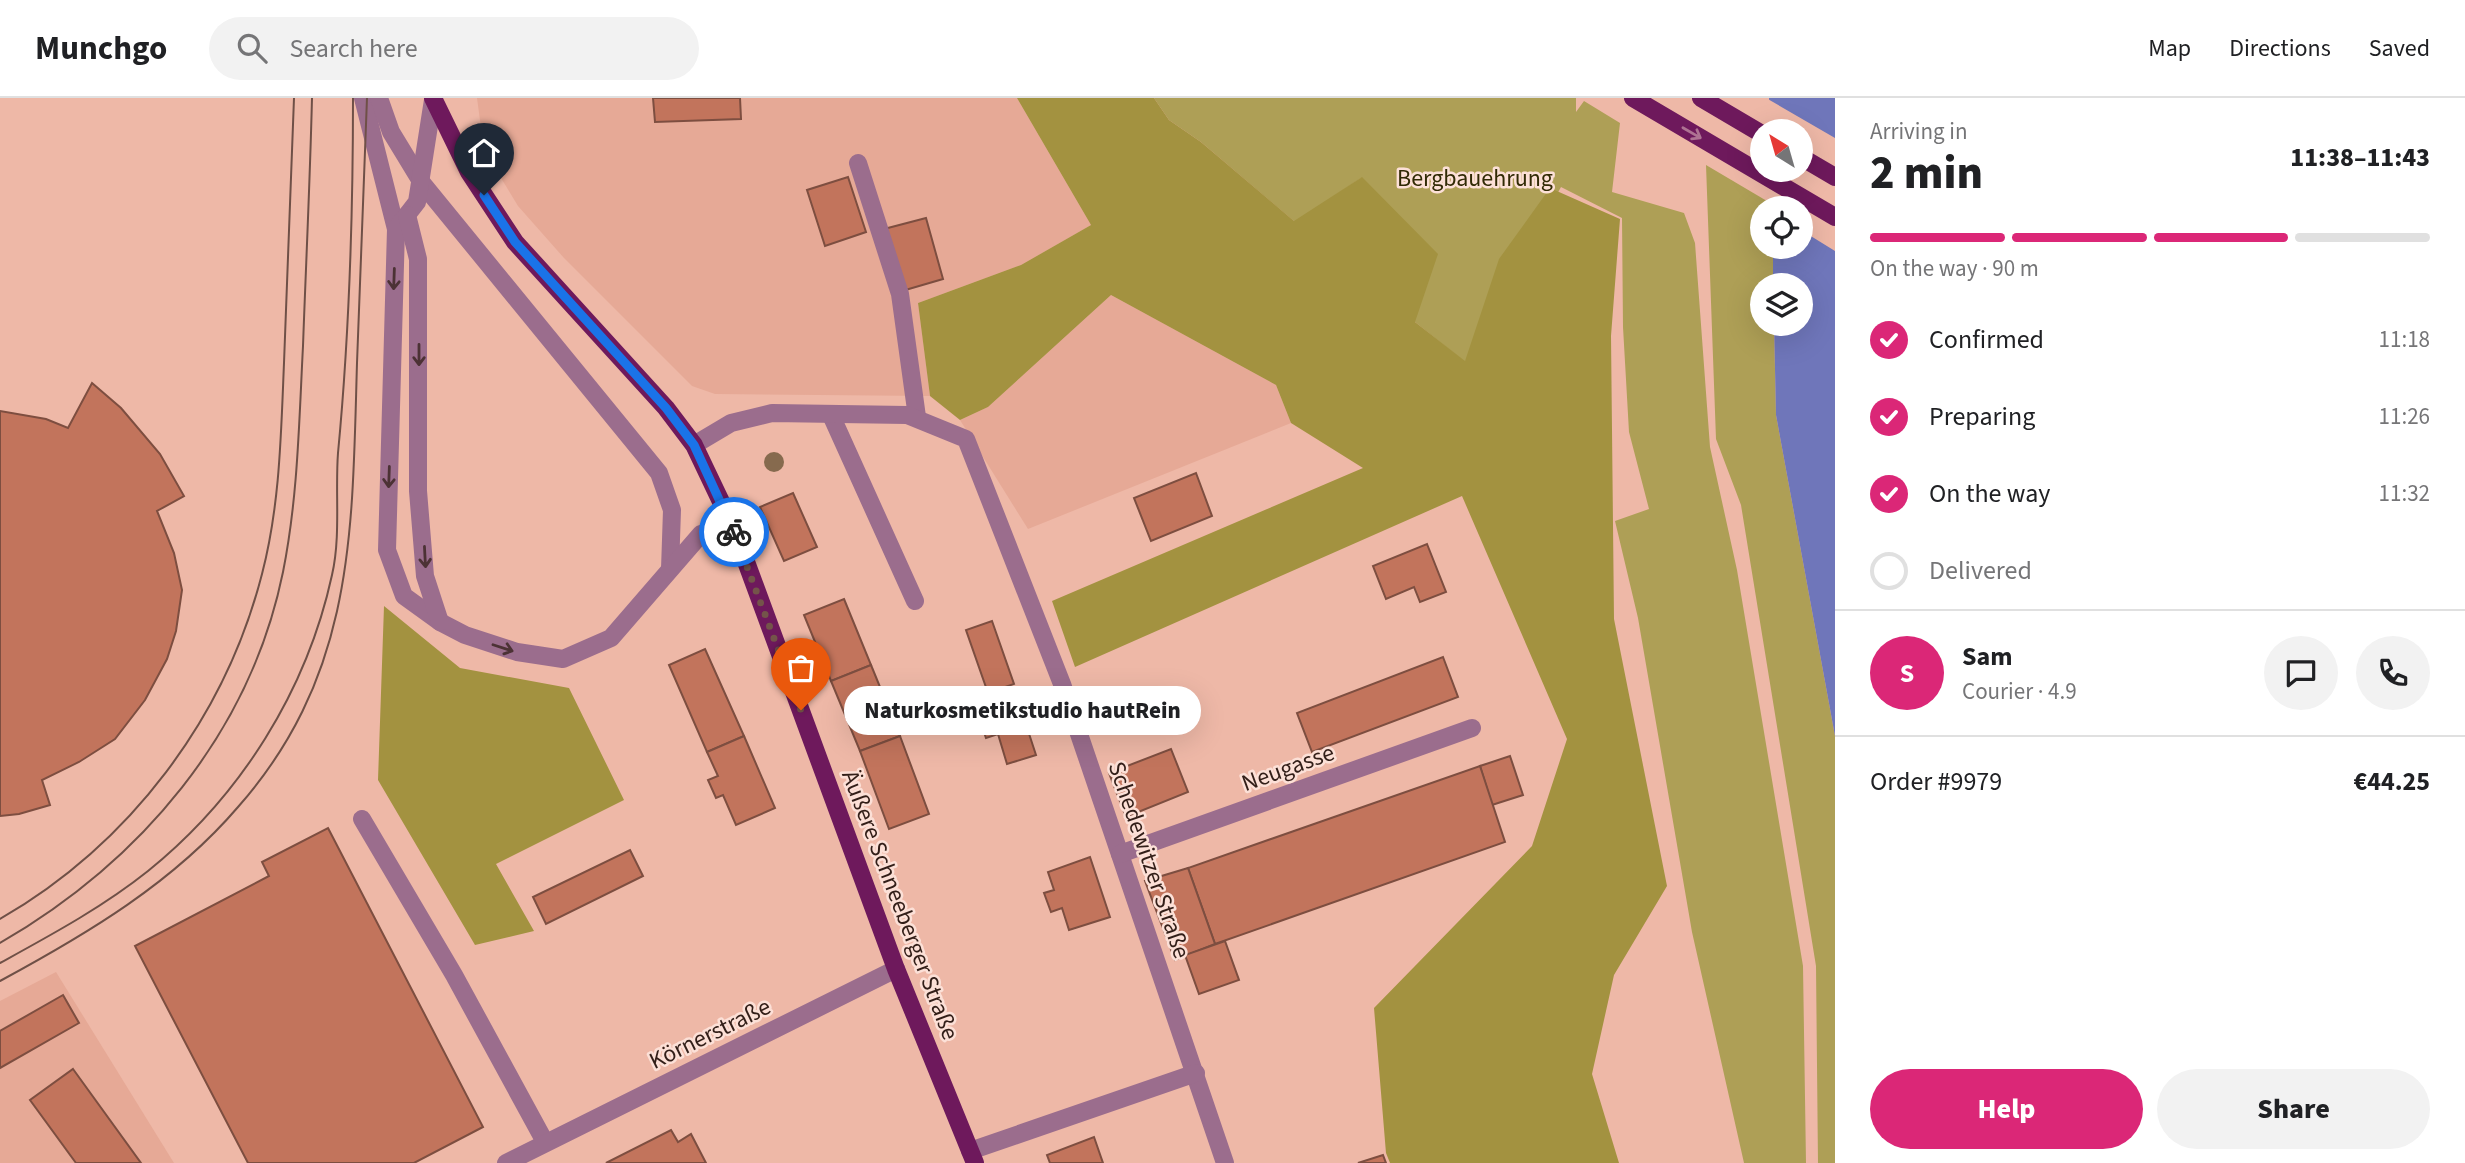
<!DOCTYPE html>
<html lang="en">
<head>
<meta charset="utf-8">
<style>
	:root { --surface:#fff; --page:#f2f2f2; --text:#202124; --muted:#757577; --line:#e0e0e0; --accent:#db2777 }
	body { margin:0; font-family:"Source Sans 3",sans-serif; background:var(--page); color:var(--text); height:100vh; display:flex; flex-direction:column; font-size:26px; white-space:nowrap }
	* { box-sizing:border-box; margin:0 }
	p { font-size:23px; color:var(--muted) }
	.icon { flex:none; width:38px; height:38px; fill:none; stroke:currentColor; stroke-width:2; stroke-linecap:round; stroke-linejoin:round }
	.map { position:relative; flex:1; overflow:hidden }
	.side { display:flex; flex-direction:column; background:var(--surface); width:630px }
	.side>* { flex:none }
	.needle { width:46px; rotate:323deg }
	.controls { position:absolute; left:1750px; top:21px; display:grid; gap:14px }
	.controls a { display:grid; place-items:center; width:63px; height:63px; border-radius:50%; background:var(--surface); box-shadow:0 7px 28px #0002; font-size:35px }
	.pin { position:absolute; display:grid; place-items:center; width:60px; height:60px; color:#fff; margin:-72px -30px; border-radius:50% 50% 50% 0; rotate:-45deg; box-shadow:0 0 7px #0007 }
	.pin .icon { rotate:45deg }
	.courier { position:absolute; display:grid; place-items:center; width:70px; height:70px; margin:-35px; border:5px solid #1a73e8; border-radius:50%; background:#fff; color:#222; box-shadow:0 2px 9px #0007 }
	.bubble { position:absolute; height:49px; border-radius:24px; background:var(--surface); box-shadow:0 7px 28px #0002; font-size:23px; font-weight:800; line-height:49px; text-align:center }
	.head em { font-style:normal; font-weight:800 }
	.head div { display:flex; flex-direction:column-reverse }
	.head { display:flex; align-items:center; justify-content:space-between; height:119px; padding:0 35px }
	h1 { font-size:46px; font-weight:800; line-height:52px }
	.bar { display:grid; grid-template-columns:repeat(4,1fr); gap:10px 7px; align-content:center; height:84px; padding:0 35px }
	.bar i { height:9px; border-radius:5px; background:var(--line) }
	.bar .active { background:var(--accent) }
	.bar p { grid-column:span 4 }
	.line { display:flex; align-items:center; gap:18px; padding:0 35px; border-top:2px solid var(--line) }
	.line div { flex:1 }
	.round { display:grid; place-items:center; flex:none; width:74px; height:74px; border-radius:37px; background:var(--page) }
	ol { padding:0 35px; list-style:none }
	li { display:flex; align-items:center; gap:21px; height:77px }
	li p { margin-inline-start:auto }
	li .icon { padding:7px; border-radius:50%; background:var(--accent); color:#fff; stroke-width:4 }
	li:last-child { color:var(--muted) }
	li i { width:38px; height:38px; border:4px solid var(--line); border-radius:50% }
	.action { display:flex; gap:14px; margin-top:auto; padding:14px 35px }
	.action a { flex:1; height:80px; border-radius:42px; background:var(--accent); color:#fff; font-size:28px; font-weight:800; line-height:80px; text-align:center }
	.action a+a { background:var(--page); color:var(--text) }
	header { display:flex; align-items:center; gap:42px; box-sizing:border-box; height:98px; padding:0 35px; background:var(--surface); border-bottom:2px solid var(--line) }
	header strong { font-size:33px }
	nav { display:flex; gap:38px; margin-inline-start:auto; font-size:24px }
	.search { width:490px; height:63px; background:var(--page); display:flex; align-items:center; gap:18px; box-sizing:border-box; padding:0 24px; border-radius:38px; color:var(--muted); font-size:26px }
	main { display:flex; flex:1; min-height:0 }
	.map>svg:first-child { display:block }
	.built { fill:#e6a996 }
	.green { fill:#ae9f56 }
	.forest { fill:#a39240 }
	.water { fill:#6f76ba }
	.pier { fill:#eeb8a7 }
	.building { fill:#c2745c; stroke:#7d4e40; stroke-width:2 }
	.lines { fill:none; stroke-linecap:round; stroke-linejoin:round }
	.minor { stroke:#9b6d8d; stroke-width:18 }
	.major { stroke:#6e195c; stroke-width:18 }
	.tram { stroke:#6f5047; stroke-width:2 }
	.tree { fill:#866a4e }
	.oneway { stroke:#ae7393 }
	.oneway2 { stroke:#4c3235 }
	.done { stroke:#74544a; stroke-width:7; stroke-dasharray:0 12.6 }
	.route { stroke:#1a73e8; stroke-width:9 }
	.labels { text-anchor:middle; dominant-baseline:central; stroke-width:5; stroke-linejoin:round; paint-order:stroke }
	.park-label { font-size:24px; fill:#312a05; stroke:#fce0d7 }
	.street-label { font-size:24px; fill:#321e18; stroke:#fce0d7 }
</style>
</head>
<body>
<header>
<strong>Munchgo</strong>
<div class="search"><svg class="icon" aria-label="search" viewBox="0 0 24 24"><circle cx="10" cy="10" r="6"/><path d="M15 15l6 6"/></svg>Search here</div>
<nav><a>Map</a><a>Directions</a><a>Saved</a></nav>
</header>
<main>
<div class="map">
<svg width="1835" height="1065" viewBox="0 0 1835 1065">
	<rect width="100%" height="100%" fill="#eeb8a7"/>
	<!-- built -->
	<g class="built">
		<path d="M477 0H1017L1091 127 1021 167 918 205 930 298 715 296 692 288 564 160 518 108 484 52Z"/>
		<path d="M1111 197 1276 287 1291 325 1028 431 960 322 988 309Z"/>
		<path d="M56 874 174 1065H0V903Z"/>
	</g>
	<!-- green -->
	<g class="green">
		<path d="M1154 0H1576V14L1584 3 1620 25 1612 94 1684 115 1695 145 1710 349 1737 472 1803 868 1806 1065H1744L1692 834 1638 520 1615 423 1649 411 1629 334 1623 229 1622 120 1561 89 1465 264 1415 224 1361 80 1295 124 1201 44 1169 22Z"/>
		<path d="M1706 67 1772 106V110H1762V149H1773V187H1762V226H1774L1776 317 1835 638V1065H1818L1816 868 1741 407 1716 341Z"/>
	</g>
	<!-- forest -->
	<g class="forest">
		<path d="M1017 0H1154L1169 22 1201 44 1294 123 1362 79 1438 156 1415 224 1465 263 1499 161 1550 90 1620 121 1611 238 1614 521 1667 788 1614 877 1592 976 1619 1065H1390L1386 1055 1374 910 1532 748 1567 641 1462 398 1075 569 1052 503 1363 370 1291 325 1276 287 1111 197 988 309 960 322 930 298 918 205 1021 167 1091 127Z"/>
		<path d="M384 508 460 570 569 590 624 702 496 766 534 833 475 847 378 682Z"/>
	</g>
	<!-- water -->
	<path class="water" d="M1769 0H1835V638L1776 317 1774 226H1801V187H1773V149H1801V33H1770Z"/>
	<!-- pier -->
	<path class="pier" d="M1766 0 1835 40V153L1801 132V110H1768L1767 72H1801V33H1767Z"/>
	<!-- building -->
	<g class="building">
		<path d="M653 0H740L741 21 655 24Z"/>
		<path d="M848 79 866 134 825 148 807 92Z"/>
		<path d="M926 120 943 181 902 193 884 131Z"/>
		<path d="M92 285 121 310 160 356 184 398 157 413 174 455 182 492 176 533 167 561 145 602 115 641 79 664 42 682 50 707 19 716 0 718V313L46 321 68 330Z"/>
		<path d="M1196 375 1212 418 1151 443 1134 400Z"/>
		<path d="M793 395 817 449 784 463 760 409Z"/>
		<path d="M1427 446 1446 494 1420 504 1414 489 1386 501 1373 468Z"/>
		<path d="M844 501 871 567 831 583 804 517Z"/>
		<path d="M992 523 1014 586 988 595 966 532Z"/>
		<path d="M705 551 744 638 707 654 669 567Z"/>
		<path d="M1443 559 1458 599 1312 654 1297 615Z"/>
		<path d="M871 567 900 638 860 653 831 583Z"/>
		<path d="M1016 596 1036 657 1007 666 998 636 986 640 978 617 992 612 989 605Z"/>
		<path d="M744 638 775 710 736 727 723 697 716 700 708 682 718 678 707 654Z"/>
		<path d="M900 638 929 716 889 731 860 653Z"/>
		<path d="M1171 651 1188 694 1126 719 1109 675Z"/>
		<path d="M1510 658 1523 697 1492 707 1480 668Z"/>
		<path d="M1480 668 1505 744 1215 846 1188 770Z"/>
		<path d="M328 730 483 1029 414 1065H248L135 848 269 778 262 764Z"/>
		<path d="M630 752 643 778 546 826 533 799Z"/>
		<path d="M1090 759 1110 819 1069 832 1062 810 1051 814 1044 795 1054 792 1048 774Z"/>
		<path d="M1188 770 1215 846 1175 862 1145 783Z"/>
		<path d="M1225 843 1239 882 1199 896 1185 857Z"/>
		<path d="M63 897 79 925 0 970V933Z"/>
		<path d="M73 971 141 1065H76L30 1002Z"/>
		<path d="M671 1032 678 1044 691 1036 706 1065H606Z"/>
		<path d="M1094 1039 1103 1065H1050L1047 1057Z"/>
		<path d="M1383 1057 1386 1065H1358Z"/>
	</g>
	<g class="lines">
		<!-- minor -->
		<g class="minor">
			<path d="M363 0 396 131"/>
			<path d="M379 0 391 34 422 85 659 375 672 412 670 471"/>
			<path d="M433 2 417 104 396 131 387 452 404 498 440 524 465 537 517 554 563 561 611 540 701 436 734 431"/>
			<path d="M858 65 900 196 917 319"/>
			<path d="M407 117 418 161V393L425 478 440 524"/>
			<path d="M831 317 915 503"/>
			<path d="M694 347 731 325 772 315 907 317 966 341 1062 586 1225 1065"/>
			<path d="M362 721 454 877 545 1044"/>
			<path d="M1120 756 1472 630"/>
			<path d="M970 1053 1196 975"/>
			<path d="M506 1065 896 871"/>
		</g>
		<!-- major -->
		<g class="major">
			<path d="M433 0 469 74 515 144 666 310 694 347 734 431 896 871 975 1065"/>
			<path d="M1633 0 1835 119"/>
			<path d="M1701 0 1762 36"/>
			<path d="M1801 59 1835 79"/>
		</g>
		<!-- tram -->
		<g class="tram">
			<path d="M0 821C130 746 225 620 262 476 280 407 281 336 284 265 288 177 290 88 294 0"/>
			<path d="M0 845C140 764 250 636 283 474 298 399 299 324 303 248 306 165 310 83 312 0"/>
			<path d="M0 865C51 837 103 809 148 773 241 698 307 592 332 477 341 438 335 394 338 355 349 240 353 115 353 0"/>
			<path d="M0 883C87 836 173 785 238 709 356 575 352 432 357 265 360 177 364 88 367 0"/>
		</g>
	</g>
	<!-- trees -->
	<circle class="tree" cx="774" cy="364" r="10"/>
	<!-- one-way arrows -->
	<defs><path id="oneway-shaft" d="M-6 0H5M1.5-3L5.5 0L1.5 3" fill="none" stroke-width="1.6" stroke-linecap="round" stroke-linejoin="round" transform="scale(1.75)"/></defs>
	<use class="oneway" href="#oneway-shaft" transform="translate(1692 35) rotate(30)"/>
	<g class="oneway2">
		<use href="#oneway-shaft" transform="translate(394 181) rotate(92)"/>
		<use href="#oneway-shaft" transform="translate(419 257) rotate(90)"/>
		<use href="#oneway-shaft" transform="translate(389 379) rotate(92)"/>
		<use href="#oneway-shaft" transform="translate(425 459) rotate(87)"/>
		<use href="#oneway-shaft" transform="translate(503 550) rotate(18)"/>
	</g>
	<g class="lines">
		<!-- done -->
		<path class="done" d="M734 434 801 612"/>
		<!-- route -->
		<path class="route" d="M484 97 515 144 666 310 694 347 734 434"/>
	</g>
	<g class="labels">
		<!-- park labels -->
		<g class="park-label">
			<text x="1475" y="80">Bergbauehrung</text>
		</g>
		<!-- street labels -->
		<g class="street-label">
			<text transform="translate(1288 670) rotate(-20)">Neugasse</text>
			<text transform="translate(1149 762) rotate(71)">Schedewitzer Straße</text>
			<text transform="translate(900 807) rotate(69)">Äußere Schneeberger Straße</text>
			<text transform="translate(710 936) rotate(-26)">Körnerstraße</text>
		</g>
	</g>
</svg>
<div class="controls">
<a><svg class="needle" viewBox="-14 -14 28 28"><path d="M0-13l5 13h-10z" fill="#e53935"/><path d="M0 13l5-13h-10z" fill="#757577"/></svg></a>
<a><svg class="icon" aria-label="locate" viewBox="0 0 24 24"><circle cx="12" cy="12" r="6"/><path d="M12 2v4M12 18v4M2 12h4M18 12h4"/></svg></a>
<a><svg class="icon" aria-label="layers" viewBox="0 0 24 24"><path d="M12 4l9 5-9 5-9-5zM3 14l9 5 9-5"/></svg></a>
</div>
<div class="pin" style="left:801px;top:612px;background:#ea580c"><svg class="icon" aria-label="bag" viewBox="0 0 24 24"><path d="M5 8h14l-1 12H6zM9 8a3 3 0 0 1 6 0"/></svg></div>
<div class="pin" style="left:484px;top:97px;background:#1f2937"><svg class="icon" aria-label="home" viewBox="0 0 24 24"><path d="M3 11l9-7 9 7M6 9v11h12V9"/></svg></div>
<div class="courier" style="left:734px;top:434px"><svg class="icon" aria-label="bike" viewBox="0 0 24 24"><circle cx="6" cy="16" r="4"/><circle cx="18" cy="16" r="4"/><path d="M6 16l4-8h5l3 8M10 8l3 8H6M13 5h3"/></svg></div>
<div class="bubble" style="left:844px;top:588px;width:357px">Naturkosmetikstudio hautRein</div>
</div>
<section class="side">
<div class="head"><div><h1>2 min</h1><p>Arriving in</p></div><em>11:38–11:43</em></div>
<div class="bar"><i class="active"></i><i class="active"></i><i class="active"></i><i></i><p>On the way · 90 m</p></div>
<ol>
<li><svg class="icon" aria-label="check" viewBox="0 0 24 24"><path d="M5 12l5 5 9-10"/></svg>Confirmed<p>11:18</p></li>
<li><svg class="icon" aria-label="check" viewBox="0 0 24 24"><path d="M5 12l5 5 9-10"/></svg>Preparing<p>11:26</p></li>
<li><svg class="icon" aria-label="check" viewBox="0 0 24 24"><path d="M5 12l5 5 9-10"/></svg>On the way<p>11:32</p></li>
<li><i></i>Delivered</li>
</ol>
<div class="line" style="height:126px"><b class="round" style="background:var(--accent);color:#fff">S</b><div><b>Sam</b><p>Courier · 4.9</p></div><a class="round"><svg class="icon" aria-label="chat" viewBox="0 0 24 24"><path d="M4 5h16v11H9l-5 4z"/></svg></a><a class="round"><svg class="icon" aria-label="phone" viewBox="0 0 24 24"><path d="M5 4h4l2 5-3 2q2 4 5 5l2-3 5 2v4C11 20 4 13 5 4z"/></svg></a></div>
<div class="line" style="height:91px"><div>Order #9979</div><b>€44.25</b></div>
<div class="action"><a>Help</a><a>Share</a></div>
</section>
</main>
</body>
</html>
